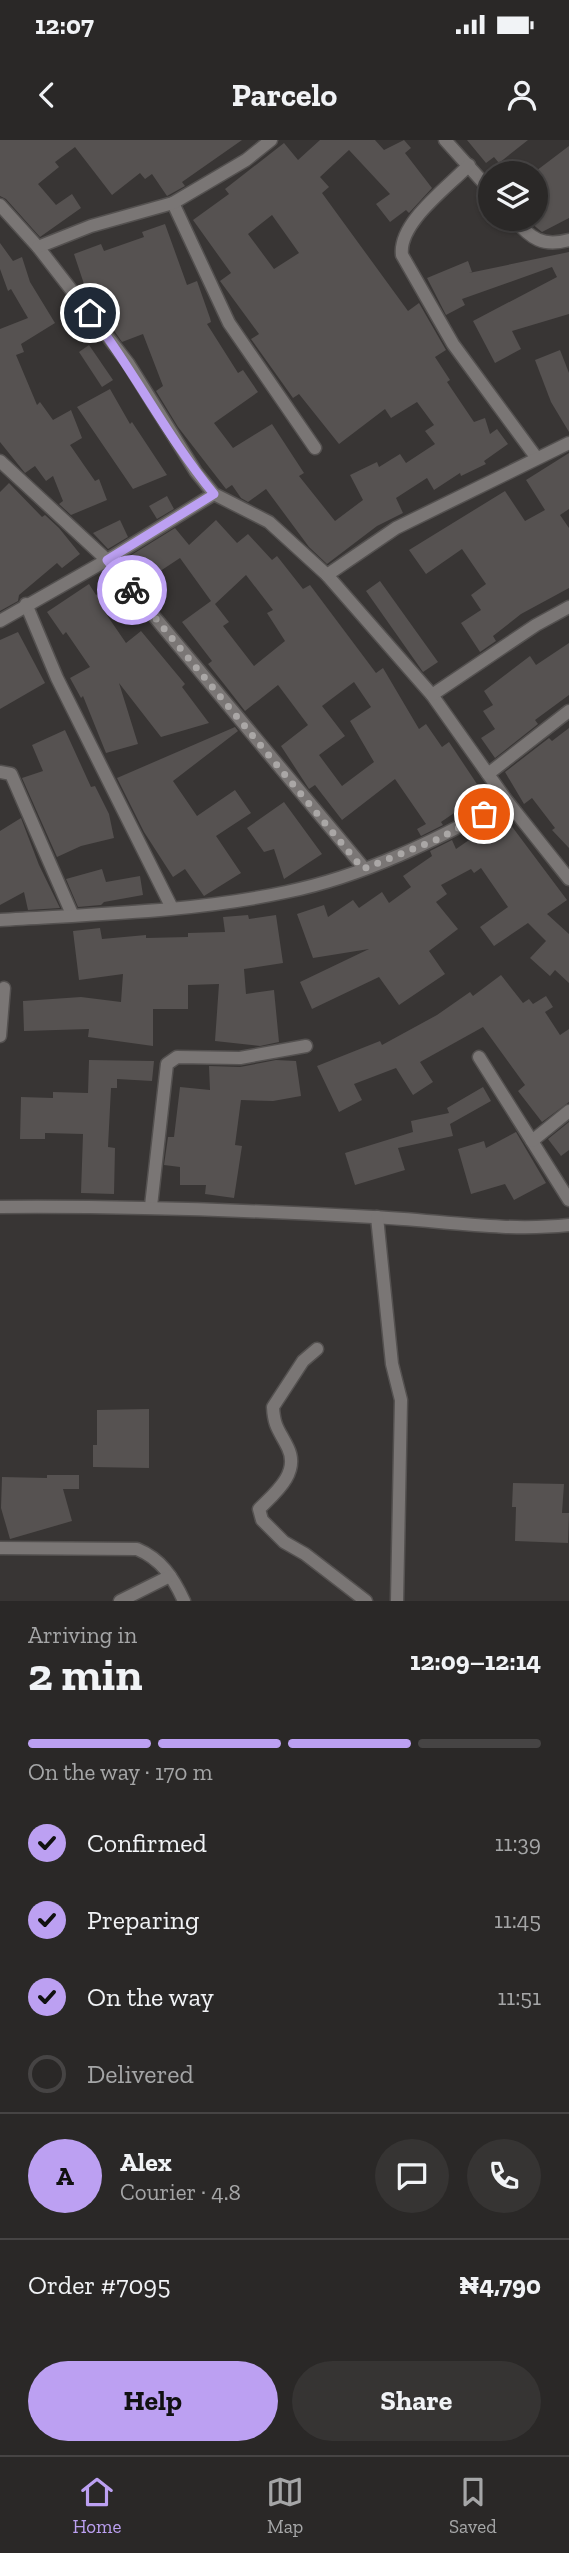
<!DOCTYPE html>
<html lang="en">
<head>
<meta charset="utf-8">
<style>
	:root { --surface:#2a2827; --page:#363433; --text:#f1f3f6; --muted:#a5a6a7; --line:#464444; --accent:#bca0f2 }
	body { margin:0; font-family:"Zilla Slab",serif; background:var(--page); color:var(--text); height:100vh; display:flex; flex-direction:column; font-size:26px; white-space:nowrap }
	* { box-sizing:border-box; margin:0 }
	p { font-size:23px; color:var(--muted) }
	.icon { flex:none; width:38px; height:38px; fill:none; stroke:currentColor; stroke-width:2; stroke-linecap:round; stroke-linejoin:round }
	.map { position:relative; height:1461px; overflow:hidden }
	.details { display:flex; flex-direction:column; background:var(--surface); flex:1 }
	.details>* { flex:none }
	.fabs { position:absolute; left:478px; top:21px; display:grid; gap:14px }
	.fabs a { display:grid; place-items:center; width:70px; height:70px; border-radius:50%; background:var(--surface); box-shadow:0 2px 5px #0004,0 0 0 2px var(--line); font-size:35px }
	.pin { position:absolute; display:grid; place-items:center; width:60px; height:60px; color:#fff; margin:-30px; border:4px solid #fff; border-radius:50%; box-shadow:0 2px 7px #0007 }
	.courier { position:absolute; display:grid; place-items:center; width:70px; height:70px; margin:-35px; border:5px solid #bca0f2; border-radius:50%; background:#fff; color:#222; box-shadow:0 2px 9px #0007 }
	.overview em { font-style:normal; font-weight:700 }
	.overview div { display:flex; flex-direction:column-reverse }
	.overview { display:flex; align-items:center; justify-content:space-between; height:119px; padding:0 28px }
	h1 { font-size:46px; font-weight:700; line-height:52px }
	.bar { display:grid; grid-template-columns:repeat(4,1fr); gap:10px 7px; align-content:center; height:84px; padding:0 28px }
	.bar i { height:9px; border-radius:5px; background:var(--line) }
	.bar .current { background:var(--accent) }
	.bar p { grid-column:span 4 }
	.line { display:flex; align-items:center; gap:18px; padding:0 28px; border-top:2px solid var(--line) }
	.line div { flex:1 }
	.round { display:grid; place-items:center; flex:none; width:74px; height:74px; border-radius:37px; background:var(--page) }
	ol { padding:0 28px; list-style:none }
	li { display:flex; align-items:center; gap:21px; height:77px }
	li p { margin-inline-start:auto }
	li .icon { padding:7px; border-radius:50%; background:var(--accent); color:#111; stroke-width:4 }
	li:last-child { color:var(--muted) }
	li i { width:38px; height:38px; border:4px solid var(--line); border-radius:50% }
	.primary-button { display:flex; gap:14px; margin-top:auto; padding:14px 28px }
	.primary-button a { flex:1; height:80px; border-radius:42px; background:var(--accent); color:#111; font-size:28px; font-weight:700; line-height:80px; text-align:center }
	.primary-button a+a { background:var(--page); color:var(--text) }
	.status { display:flex; justify-content:space-between; align-items:center; height:49px; padding:0 35px; background:var(--surface); direction:ltr }
	.status svg { height:19px; fill:currentColor }
	header { display:flex; justify-content:space-between; align-items:center; height:91px; padding:0 28px; background:var(--surface); font-size:32px; font-weight:700 }
	.tabs { display:flex; justify-content:space-around; align-items:center; height:98px; border-top:2px solid var(--line); background:var(--surface); font-size:19px; color:var(--muted) }
	.tabs a { display:grid; justify-items:center; gap:4px }
	.tabs .current { color:var(--accent) }
	.map>svg:first-child { display:block }
	.building { fill:#565251; fill-rule:evenodd }
	.lines { fill:none; stroke-linecap:round; stroke-linejoin:round }
	.street-casing { stroke:#545150; stroke-width:15 }
	.street { stroke:#7a7675; stroke-width:12 }
	.done { stroke:#aaa7a6; stroke-width:7; stroke-dasharray:0 12.6 }
	.route { stroke:#bca0f2; stroke-width:9 }
</style>
</head>
<body>
<div class="status"><b>12:07</b><svg viewBox="0 0 49 12"><path d="M0 12V9h3v3zM5 12V6h3v6zM10 12V3h3v9zM15 12V0h3v12zM26 1h20v11H26zM47 4h2v5h-2z"/></svg></div>
<header><svg class="icon" aria-label="back" viewBox="0 0 24 24"><path d="M15 5l-7 7 7 7"/></svg>Parcelo<svg class="icon" aria-label="person" viewBox="0 0 24 24"><circle cx="12" cy="8" r="4"/><path d="M4 21q1-7 8-7t8 7"/></svg></header>
<div class="map">
<svg width="569" height="1461" viewBox="0 0 569 1461">
	<rect width="100%" height="100%" fill="#383534"/>
	<!-- building -->
	<g class="building">
		<path d="M0 0H242L182 42 185 46 167 56 152 34 145 39 140 33 112 55 75 7 55 22 59 27 38 44 56 65 72 54 81 68 40 97 6 59 0 56Z"/>
		<path d="M320 0H375L384 10 404 0 411 8 405 13 432 48 409 73 406 70 390 82 376 64 390 54 349 10 320 37 329 47 322 53 408 171 419 163 446 210 435 217 450 240 447 242 474 282 485 278 490 294 497 289 508 304 484 321 486 324 461 336 460 333 434 350 427 338 396 358 403 373 377 386 327 424 309 407 266 349 248 362 241 358 232 345 226 349 178 287 156 251 163 246 143 194 122 202 110 185 102 164 95 167 89 159 74 114 101 104 104 111 144 97 142 92 165 84 187 145 197 141 210 178 211 182 207 184 238 233 243 230 258 252 214 283 233 308 272 284 304 333 299 336 335 381 363 360 350 335 377 322 379 327 400 314 406 323 435 304 425 291 434 285 417 262 391 278 385 269 339 304 299 254 293 258 251 199 259 194 220 141 231 133 193 80 229 54 225 49 284 3 298 20ZM272 75 299 113 274 129 248 94Z"/>
		<path d="M467 0H528L499 23 494 17 486 23Z"/>
		<path d="M569 6V78L542 92 526 79H536V31Z"/>
		<path d="M0 103 13 121 22 117 30 142 55 183 21 204 24 212 16 215 37 265 40 262 53 280 71 270 82 298 70 305 95 341 99 339 107 360 71 375 59 364 63 361 53 336 46 341 35 326 25 333 0 302V189L28 178 11 149 8 151 0 129Z"/>
		<path d="M569 112V174L512 191 521 209 495 223 473 181 557 137 552 127 462 159 465 165 446 175 427 138 468 121 472 132 469 133Z"/>
		<path d="M89 205 113 240 102 247 79 212Z"/>
		<path d="M560 210 569 233V292L551 262 535 220Z"/>
		<path d="M110 249 130 284 132 282 167 335 133 349 77 267Z"/>
		<path d="M569 313V369L560 375 569 388V448L521 474 493 496 496 501 480 512 461 483 481 470 471 455 486 444 462 409 426 434 409 410 505 351 525 381 545 370 526 340Z"/>
		<path d="M9 343 42 377 45 375 59 388 80 414 62 428 57 423 19 455 18 461 0 471V352Z"/>
		<path d="M167 356 174 369 157 379 149 366Z"/>
		<path d="M120 380 128 397 108 409 93 393Z"/>
		<path d="M216 380 237 403 248 394 272 420 277 416 303 449 310 445 376 533 383 528 419 589 426 584 442 607 449 602 483 653 441 682 443 685 421 696 417 689 426 684 395 639 342 680 315 645 309 649 281 606 308 585 278 545 245 571 224 544 208 524 212 521 182 482 211 461 180 418 139 445 120 422 175 388 189 405ZM246 435 273 470 267 473 285 501 254 526 223 486 229 482 215 464ZM354 542 371 567 350 581 374 622 342 646 319 615 345 596 322 566Z"/>
		<path d="M380 441 438 522 423 532 366 451Z"/>
		<path d="M89 444 96 455 106 449 115 460 102 468 126 503 141 491 185 544 182 547 209 583 161 597 119 543 138 604 106 613 83 556 81 558 70 538 90 527 66 492 63 495 47 472Z"/>
		<path d="M18 492 45 543 0 569V500Z"/>
		<path d="M569 503V555L535 580 538 584 495 618 481 598 495 589 483 571 493 565 484 551 530 516 536 525Z"/>
		<path d="M235 587 238 591 173 641 197 676 235 650 251 673 216 696 241 733 204 756 185 729 173 737 144 692 117 638Z"/>
		<path d="M569 588V708L552 690 555 688 532 658 524 664 505 632 549 598 552 601Z"/>
		<path d="M65 590 91 647 95 646 109 674 114 698 81 706 57 717 22 638 43 631 32 605Z"/>
		<path d="M284 662 322 714 284 739 274 709 264 712 247 688Z"/>
		<path d="M504 676 567 760 547 774 569 794V843L555 830 550 836 530 818 546 801 528 783 494 806 480 787 508 767 481 728 474 733 471 729 441 745 447 754 436 762 458 789 429 811 445 834 399 865 379 837 312 869 300 842 369 809 313 818 297 774 324 765 328 777 353 760 359 768 382 752 389 763 411 747 403 736 432 716 430 711 452 700 456 709Z"/>
		<path d="M21 678 39 725 60 768 28 770 24 752 0 765V691Z"/>
		<path d="M102 729 106 742 140 736 143 755 104 762 101 765 78 767 66 739Z"/>
		<path d="M248 775 249 779 276 775 283 823 244 829 246 854 274 850 279 902 260 906 215 901 219 844 188 845V869H153V906L88 897 89 889 24 891 23 861 81 857 121 862 123 834 79 840 73 791 100 788 102 799 146 795V798L188 797V793L225 792 223 777Z"/>
		<path d="M501 835 523 863 529 859 533 864 546 856 553 867 545 872 560 895 569 889V962L542 982 518 951 525 945 483 887 420 922 433 942 413 955 396 928 354 944 362 960 339 972 317 926 380 901 382 905 437 875 470 852 473 856Z"/>
		<path d="M89 920 154 921 152 941 117 939V948H111L108 1007 115 1008 114 1054 81 1053 83 994 45 993V999H20L21 957 53 958V952L88 953Z"/>
		<path d="M276 920 296 921 301 956 273 961 241 960 235 1005 242 1006 234 1058 205 1054 206 1045H180V1027L164 1025 168 997H174L180 947 210 950 209 926 240 927Z"/>
		<path d="M483 947 491 961 450 984 453 996 398 1008 405 1030 355 1045 345 1013 413 992 411 981 449 973 447 968Z"/>
		<path d="M569 982V1010L561 1016 548 999Z"/>
		<path d="M516 992 546 1043 514 1060 505 1044 471 1054 458 1009 484 1001 486 1008Z"/>
		<path d="M149 1269V1328L93 1327V1305H97V1270Z"/>
		<path d="M47 1335H79V1349H63L72 1381 10 1399 1 1368 2 1337 47 1338Z"/>
		<path d="M513 1343 564 1344 562 1373H569L568 1403 515 1401 516 1367H512Z"/>
	</g>
	<g class="lines">
		<!-- street casing -->
		<g class="street-casing">
			<g id="street">
				<path d="M445 0 490 50"/>
				<path d="M469 25C447 48 398 83 402 115L453 204 536 317"/>
				<path d="M173 63 229 183 315 308"/>
				<path d="M0 65 38 107 128 223 196 332 214 354 269 382 327 435 432 555 507 661 569 739"/>
				<path d="M514 79C531 99 543 107 569 100"/>
				<path d="M38 107 91 86 173 63 246 20 271 0"/>
				<path d="M0 321 107 420 364 728"/>
				<path d="M327 435 396 388 569 303"/>
				<path d="M26 464 57 538 172 768"/>
				<path d="M0 481 107 420 214 354"/>
				<path d="M432 555 536 485 569 467"/>
				<path d="M0 632 11 634 72 774"/>
				<path d="M488 634 569 571"/>
				<path d="M0 780C95 774 193 772 286 752 365 736 438 699 507 661"/>
				<path d="M0 896 4 848"/>
				<path d="M479 917 569 1060"/>
				<path d="M532 1001 569 971"/>
				<path d="M151 1066 167 924 177 917 240 918 306 906"/>
				<path d="M0 1067C125 1066 248 1070 373 1077 439 1080 502 1092 569 1085"/>
				<path d="M377 1077 392 1224 401 1260 397 1461"/>
				<path d="M317 1209 303 1221 273 1267C274 1288 280 1291 288 1308 300 1333 275 1353 259 1369L262 1380 284 1402 305 1414 366 1461"/>
				<path d="M1 1408 137 1409C161 1419 173 1437 184 1461"/>
				<path d="M120 1461 170 1436"/>
			</g>
		</g>
		<!-- street -->
		<use href="#street" class="street"/>
	</g>
	<g class="lines">
		<!-- done -->
		<path class="done" d="M132 450 363 729 438 699 484 674"/>
		<!-- route -->
		<path class="route" d="M90 173C134 231 167 297 214 354L107 420 132 450"/>
	</g>
</svg>
<div class="fabs">
<a><svg class="icon" aria-label="layers" viewBox="0 0 24 24"><path d="M12 4l9 5-9 5-9-5zM3 14l9 5 9-5"/></svg></a>
</div>
<div class="pin" style="left:484px;top:674px;background:#ea580c"><svg class="icon" aria-label="bag" viewBox="0 0 24 24"><path d="M5 8h14l-1 12H6zM9 8a3 3 0 0 1 6 0"/></svg></div>
<div class="pin" style="left:90px;top:173px;background:#1f2937"><svg class="icon" aria-label="home" viewBox="0 0 24 24"><path d="M3 11l9-7 9 7M6 9v11h12V9"/></svg></div>
<div class="courier" style="left:132px;top:450px"><svg class="icon" aria-label="bike" viewBox="0 0 24 24"><circle cx="6" cy="16" r="4"/><circle cx="18" cy="16" r="4"/><path d="M6 16l4-8h5l3 8M10 8l3 8H6M13 5h3"/></svg></div>
</div>
<section class="details">
<div class="overview"><div><h1>2 min</h1><p>Arriving in</p></div><em>12:09–12:14</em></div>
<div class="bar"><i class="current"></i><i class="current"></i><i class="current"></i><i></i><p>On the way · 170 m</p></div>
<ol>
<li><svg class="icon" aria-label="check" viewBox="0 0 24 24"><path d="M5 12l5 5 9-10"/></svg>Confirmed<p>11:39</p></li>
<li><svg class="icon" aria-label="check" viewBox="0 0 24 24"><path d="M5 12l5 5 9-10"/></svg>Preparing<p>11:45</p></li>
<li><svg class="icon" aria-label="check" viewBox="0 0 24 24"><path d="M5 12l5 5 9-10"/></svg>On the way<p>11:51</p></li>
<li><i></i>Delivered</li>
</ol>
<div class="line" style="height:126px"><b class="round" style="background:var(--accent);color:#111">A</b><div><b>Alex</b><p>Courier · 4.8</p></div><a class="round"><svg class="icon" aria-label="chat" viewBox="0 0 24 24"><path d="M4 5h16v11H9l-5 4z"/></svg></a><a class="round"><svg class="icon" aria-label="phone" viewBox="0 0 24 24"><path d="M5 4h4l2 5-3 2q2 4 5 5l2-3 5 2v4C11 20 4 13 5 4z"/></svg></a></div>
<div class="line" style="height:91px"><div>Order #7095</div><b>₦4,790</b></div>
<div class="primary-button"><a>Help</a><a>Share</a></div>
</section>
<nav class="tabs">
<a class="current"><svg class="icon" aria-label="home" viewBox="0 0 24 24"><path d="M3 11l9-7 9 7M6 9v11h12V9"/></svg>Home</a>
<a><svg class="icon" aria-label="map" viewBox="0 0 24 24"><path d="M3 6l6-2 6 2 6-2v14l-6 2-6-2-6 2zM9 4v14M15 6v14"/></svg>Map</a>
<a><svg class="icon" aria-label="saved" viewBox="0 0 24 24"><path d="M7 4h10v16l-5-4-5 4z"/></svg>Saved</a>
</nav>
</body>
</html>
